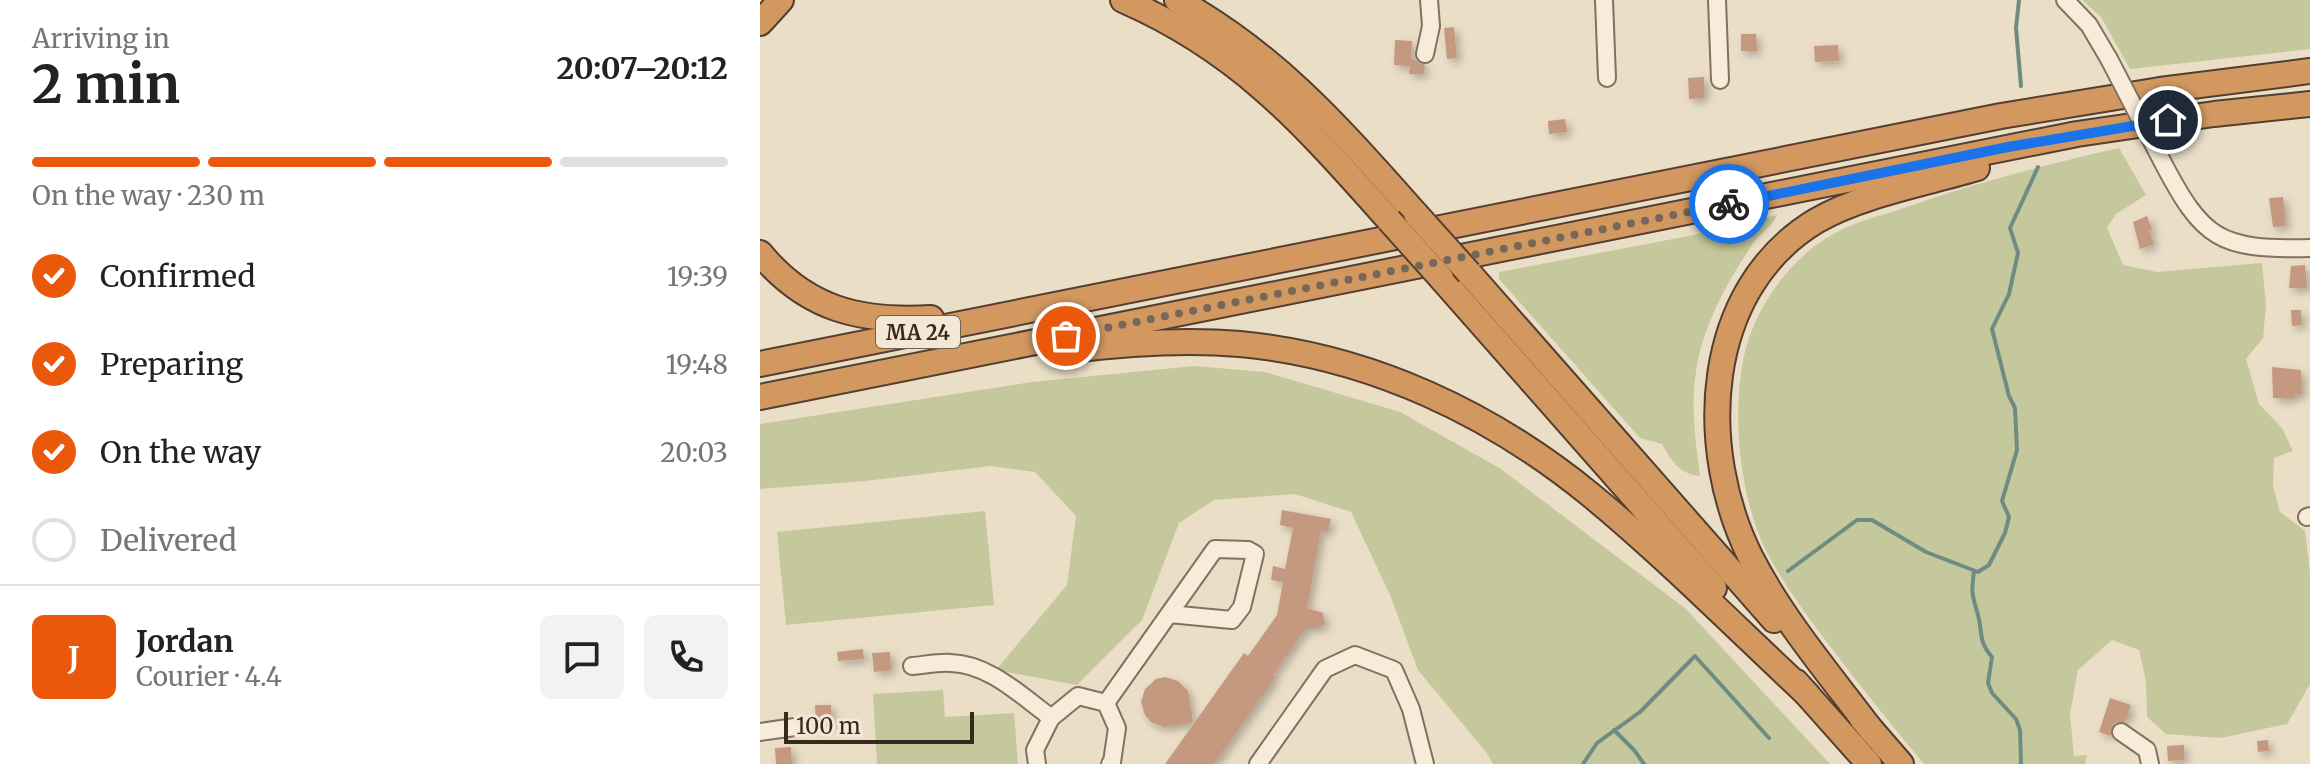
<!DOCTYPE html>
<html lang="en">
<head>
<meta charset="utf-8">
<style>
	:root { --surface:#fff; --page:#f2f2f2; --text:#222; --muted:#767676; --line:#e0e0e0; --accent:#ea580c }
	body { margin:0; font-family:Merriweather,serif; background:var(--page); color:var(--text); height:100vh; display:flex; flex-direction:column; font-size:30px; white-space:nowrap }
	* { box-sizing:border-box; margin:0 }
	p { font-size:26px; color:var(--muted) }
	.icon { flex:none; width:44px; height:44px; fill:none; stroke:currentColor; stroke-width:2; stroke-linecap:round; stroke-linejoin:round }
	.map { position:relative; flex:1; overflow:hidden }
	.sheet { display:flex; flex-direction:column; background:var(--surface); width:760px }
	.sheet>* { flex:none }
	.scale { position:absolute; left:24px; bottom:20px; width:190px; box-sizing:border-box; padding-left:8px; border:4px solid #362920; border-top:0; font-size:22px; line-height:28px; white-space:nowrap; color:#362920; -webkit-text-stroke:6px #f3e8d6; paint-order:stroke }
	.pin { position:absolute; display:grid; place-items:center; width:68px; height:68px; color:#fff; margin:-34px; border:4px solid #fff; border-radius:50%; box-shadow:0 2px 8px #0007 }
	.courier { position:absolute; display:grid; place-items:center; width:80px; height:80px; margin:-40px; border:6px solid #1a73e8; border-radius:50%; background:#fff; color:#222; box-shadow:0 2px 10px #0007 }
	.headline em { font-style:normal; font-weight:700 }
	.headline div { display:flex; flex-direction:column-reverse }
	.headline { display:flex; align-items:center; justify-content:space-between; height:136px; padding:0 32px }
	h1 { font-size:52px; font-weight:700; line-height:60px }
	.bar { display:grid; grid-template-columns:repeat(4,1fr); gap:12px 8px; align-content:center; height:96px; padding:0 32px }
	.bar i { height:10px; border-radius:6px; background:var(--line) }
	.bar .selected { background:var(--accent) }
	.bar p { grid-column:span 4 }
	.line { display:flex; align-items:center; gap:20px; padding:0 32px; border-top:2px solid var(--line) }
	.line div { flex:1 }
	.round { display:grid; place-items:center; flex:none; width:84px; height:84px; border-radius:12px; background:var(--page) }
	ol { padding:0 32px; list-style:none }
	li { display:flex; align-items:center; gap:24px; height:88px }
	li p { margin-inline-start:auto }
	li .icon { padding:8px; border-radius:50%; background:var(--accent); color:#fff; stroke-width:4 }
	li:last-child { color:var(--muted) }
	li i { width:44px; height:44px; border:4px solid var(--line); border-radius:50% }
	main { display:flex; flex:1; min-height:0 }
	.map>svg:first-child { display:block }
	.green { fill:#c5c89c }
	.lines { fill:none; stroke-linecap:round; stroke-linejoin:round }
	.stream { stroke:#6f8c83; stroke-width:4 }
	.building { fill:#c59880; filter:url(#shadow) }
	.minor-casing { stroke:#84705e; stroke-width:20 }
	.highway-casing { stroke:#533f32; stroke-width:28 }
	.minor { stroke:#f6ecd9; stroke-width:16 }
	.highway { stroke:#d2985f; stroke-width:24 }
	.minor-bridge-casing { stroke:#84705e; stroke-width:20; stroke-linecap:butt }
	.highway-bridge-casing { stroke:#533f32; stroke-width:28; stroke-linecap:butt }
	.minor-bridge { stroke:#f6ecd9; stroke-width:16 }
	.highway-bridge { stroke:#d2985f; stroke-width:24 }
	.done { stroke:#75685a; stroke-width:8; stroke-dasharray:0 14.4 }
	.route { stroke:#1a73e8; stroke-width:10 }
	.labels { text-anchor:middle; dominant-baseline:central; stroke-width:6; stroke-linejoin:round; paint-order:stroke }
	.shield { fill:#f3e8d6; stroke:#6f6257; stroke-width:2 }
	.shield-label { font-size:20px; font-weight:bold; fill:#362920 }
</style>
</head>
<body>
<main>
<section class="sheet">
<div class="headline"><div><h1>2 min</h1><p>Arriving in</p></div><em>20:07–20:12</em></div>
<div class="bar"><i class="selected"></i><i class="selected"></i><i class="selected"></i><i></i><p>On the way · 230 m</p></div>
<ol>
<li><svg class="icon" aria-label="check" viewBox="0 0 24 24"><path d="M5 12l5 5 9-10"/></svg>Confirmed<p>19:39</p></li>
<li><svg class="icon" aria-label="check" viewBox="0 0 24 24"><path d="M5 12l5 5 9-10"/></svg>Preparing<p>19:48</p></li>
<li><svg class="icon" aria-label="check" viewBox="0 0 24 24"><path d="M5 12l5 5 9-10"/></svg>On the way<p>20:03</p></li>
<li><i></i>Delivered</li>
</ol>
<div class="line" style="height:144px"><b class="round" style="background:var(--accent);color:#fff">J</b><div><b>Jordan</b><p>Courier · 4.4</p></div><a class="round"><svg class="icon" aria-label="chat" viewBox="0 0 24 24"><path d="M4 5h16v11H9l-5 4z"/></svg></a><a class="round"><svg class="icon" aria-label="phone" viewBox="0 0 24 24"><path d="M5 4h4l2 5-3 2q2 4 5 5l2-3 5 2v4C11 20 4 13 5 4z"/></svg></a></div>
</section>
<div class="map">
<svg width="1550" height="764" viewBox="0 0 1550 764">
	<defs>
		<filter id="shadow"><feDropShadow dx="4" dy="4" stdDeviation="4" flood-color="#0004"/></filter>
	</defs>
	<rect width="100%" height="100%" fill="#eadec7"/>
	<!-- green -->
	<g class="green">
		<path d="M1322 0H1550V49L1370 69 1341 17Z"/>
		<path d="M1359 148 1386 195 1356 214 1347 228 1363 265 1397 272 1502 263 1506 305 1503 338 1486 359 1499 404 1522 428 1533 451 1514 458 1513 486 1520 512 1545 531 1550 573V684L1527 724 1460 738 1406 734 1387 717 1386 681 1379 650 1352 640 1318 670 1310 714 1314 756 1327 755 1325 764H1164C1130 724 1098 683 1066 641 1044 612 1023 583 1006 551 980 497 972 419 983 361 992 309 1033 253 1081 230 1099 221 1119 216 1138 210 1210 184 1285 165 1359 148Z"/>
		<path d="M1017 215C1011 229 997 235 990 248 966 284 942 328 936 372 930 405 936 443 940 476 919 474 912 461 902 444L880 438 739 279V272L934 235Z"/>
		<path d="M434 366 505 372 640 412 741 469 926 609 1070 764H733L726 752 658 670 630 595 591 512 535 494 454 500 419 523 382 620 317 685 236 670 307 585 316 516 275 472 231 466 105 481 0 489V424L272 382Z"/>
		<path d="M225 511 234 605 26 625 17 532Z"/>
		<path d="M183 690 185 717 254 713 258 764H117L113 694Z"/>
	</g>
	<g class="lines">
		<!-- stream -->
		<g class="stream">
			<path d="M1259 0 1256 28 1261 86"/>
			<path d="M1028 571 1097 520H1112L1166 552 1218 572 1229 565 1245 533 1249 517 1242 501 1257 450 1255 408 1249 396 1232 329 1249 294 1258 253 1250 228 1278 167"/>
			<path d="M1214 571C1211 595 1212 593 1218 615 1223 634 1218 641 1232 657L1228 683 1232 693 1256 719 1260 730 1261 764"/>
			<path d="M854 730 874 750 884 764"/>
			<path d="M823 764 837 743 880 712 935 656 1009 738"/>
		</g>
	</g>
	<!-- building -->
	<g class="building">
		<path d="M694 27 697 58 687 59 684 28Z"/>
		<path d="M981 34H996L997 51H981Z"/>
		<path d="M635 40 652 41 651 58 665 65 664 74H649L650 66 634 65Z"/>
		<path d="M1078 45 1079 61 1055 62 1054 46Z"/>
		<path d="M944 77V98L929 99 928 78Z"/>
		<path d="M805 119 807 132 789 134 788 121Z"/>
		<path d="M1523 197 1526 226 1513 227 1509 198Z"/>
		<path d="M1387 216 1392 229 1389 231 1394 244 1380 249 1373 222Z"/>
		<path d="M1545 265 1547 288H1529L1531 266Z"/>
		<path d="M1531 310H1541L1542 325 1532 326Z"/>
		<path d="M1512 367 1541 370 1542 394 1534 395V398H1513Z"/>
		<path d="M522 510 571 519 568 532 561 530 547 608 563 613 565 624 559 628H546L513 675 516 677 454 764H405L484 653 488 656 517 615 523 582 511 580 513 566 525 569 533 528 520 525Z"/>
		<path d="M103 649 104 659 78 661 77 652Z"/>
		<path d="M130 652 131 670 114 672 112 653Z"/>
		<path d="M405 677 418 681 428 691 433 722 404 727 391 722 385 715 381 702 385 689 396 679Z"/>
		<path d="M1350 698 1371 705 1365 722H1357L1352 725 1351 736 1339 732Z"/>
		<path d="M55 705H71L72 724H56Z"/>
		<path d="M1508 740 1509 751 1498 752 1497 741Z"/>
		<path d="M1424 745V760L1408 761 1407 746Z"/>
		<path d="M31 747 32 764H16L15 748Z"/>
	</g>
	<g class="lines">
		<!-- minor casing -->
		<g class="minor-casing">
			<g id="minor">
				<path d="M844 0 847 78"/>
				<path d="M957 0 960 80"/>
				<path d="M1305 0 1329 25 1349 59"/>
				<path d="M665 54 671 26 669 0"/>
				<path d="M1401 159C1443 240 1459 250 1550 248"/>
				<path d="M1547 517 1550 516"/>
				<path d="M152 666C165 665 178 662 191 663 227 664 257 692 285 713L291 718 275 750 277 764"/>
				<path d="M346 703 455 549 488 550 495 554 482 607 472 620 409 614"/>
				<path d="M291 718 318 696 346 703 357 728 352 762 350 764"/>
				<path d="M0 732 35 727"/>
				<path d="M1361 732 1387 750 1390 764"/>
				<path d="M498 764 565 669 595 655 634 670 651 709 665 764"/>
			</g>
		</g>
		<!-- highway casing -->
		<g class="highway-casing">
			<g id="highway">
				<path d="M363 0C482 52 545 126 629 220"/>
				<path d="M417 0C518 56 581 130 656 214"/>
				<path d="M0 23 21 0"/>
				<path d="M0 253C47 310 101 322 171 318"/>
				<path d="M709 273 1014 620"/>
				<path d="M681 278 954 588"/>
				<path d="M310 350C367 343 424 339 480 344 610 356 732 414 832 496 907 558 976 628 1047 694"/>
				<path d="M0 364 1241 116 1400 90 1550 71"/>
				<path d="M0 397 1317 134 1454 114 1550 104"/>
				<path d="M1036 682 1109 764"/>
				<path d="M1102 719 1141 764"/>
				<path d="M1112 731C1070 675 1023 620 991 558 936 449 942 290 1056 221 1100 195 1167 183 1217 168"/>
			</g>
		</g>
		<!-- minor -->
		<use href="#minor" class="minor"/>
		<!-- highway -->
		<use href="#highway" class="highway"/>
		<!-- minor-bridge casing -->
		<g class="minor-bridge-casing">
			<path id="minor-bridge" d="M1349 59 1401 159"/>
		</g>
		<!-- highway-bridge casing -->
		<g class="highway-bridge-casing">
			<g id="highway-bridge">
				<path d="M656 214 709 273"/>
				<path d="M629 220 681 278"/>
			</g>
		</g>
		<!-- minor-bridge -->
		<use href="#minor-bridge" class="minor-bridge"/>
		<!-- highway-bridge -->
		<use href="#highway-bridge" class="highway-bridge"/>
	</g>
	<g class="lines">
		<!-- done -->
		<path class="done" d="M306 336 969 204"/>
		<!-- route -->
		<path class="route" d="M969 204 1248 147 1408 120"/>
	</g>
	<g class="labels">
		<!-- shield labels -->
		<rect class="shield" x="116" y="316" width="84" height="32" rx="6"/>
		<g class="shield-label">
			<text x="158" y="332">MA 24</text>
		</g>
	</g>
</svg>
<div class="scale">100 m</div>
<div class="pin" style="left:306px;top:336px;background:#ea580c"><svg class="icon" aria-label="bag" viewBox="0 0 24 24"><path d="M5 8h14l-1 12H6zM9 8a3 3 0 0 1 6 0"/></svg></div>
<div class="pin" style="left:1408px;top:120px;background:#1f2937"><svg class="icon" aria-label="home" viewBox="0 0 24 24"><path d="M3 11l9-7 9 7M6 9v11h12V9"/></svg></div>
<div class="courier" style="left:969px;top:204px"><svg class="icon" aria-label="bike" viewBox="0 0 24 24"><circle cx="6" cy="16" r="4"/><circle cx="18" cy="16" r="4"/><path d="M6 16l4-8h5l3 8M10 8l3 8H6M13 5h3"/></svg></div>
</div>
</main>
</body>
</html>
